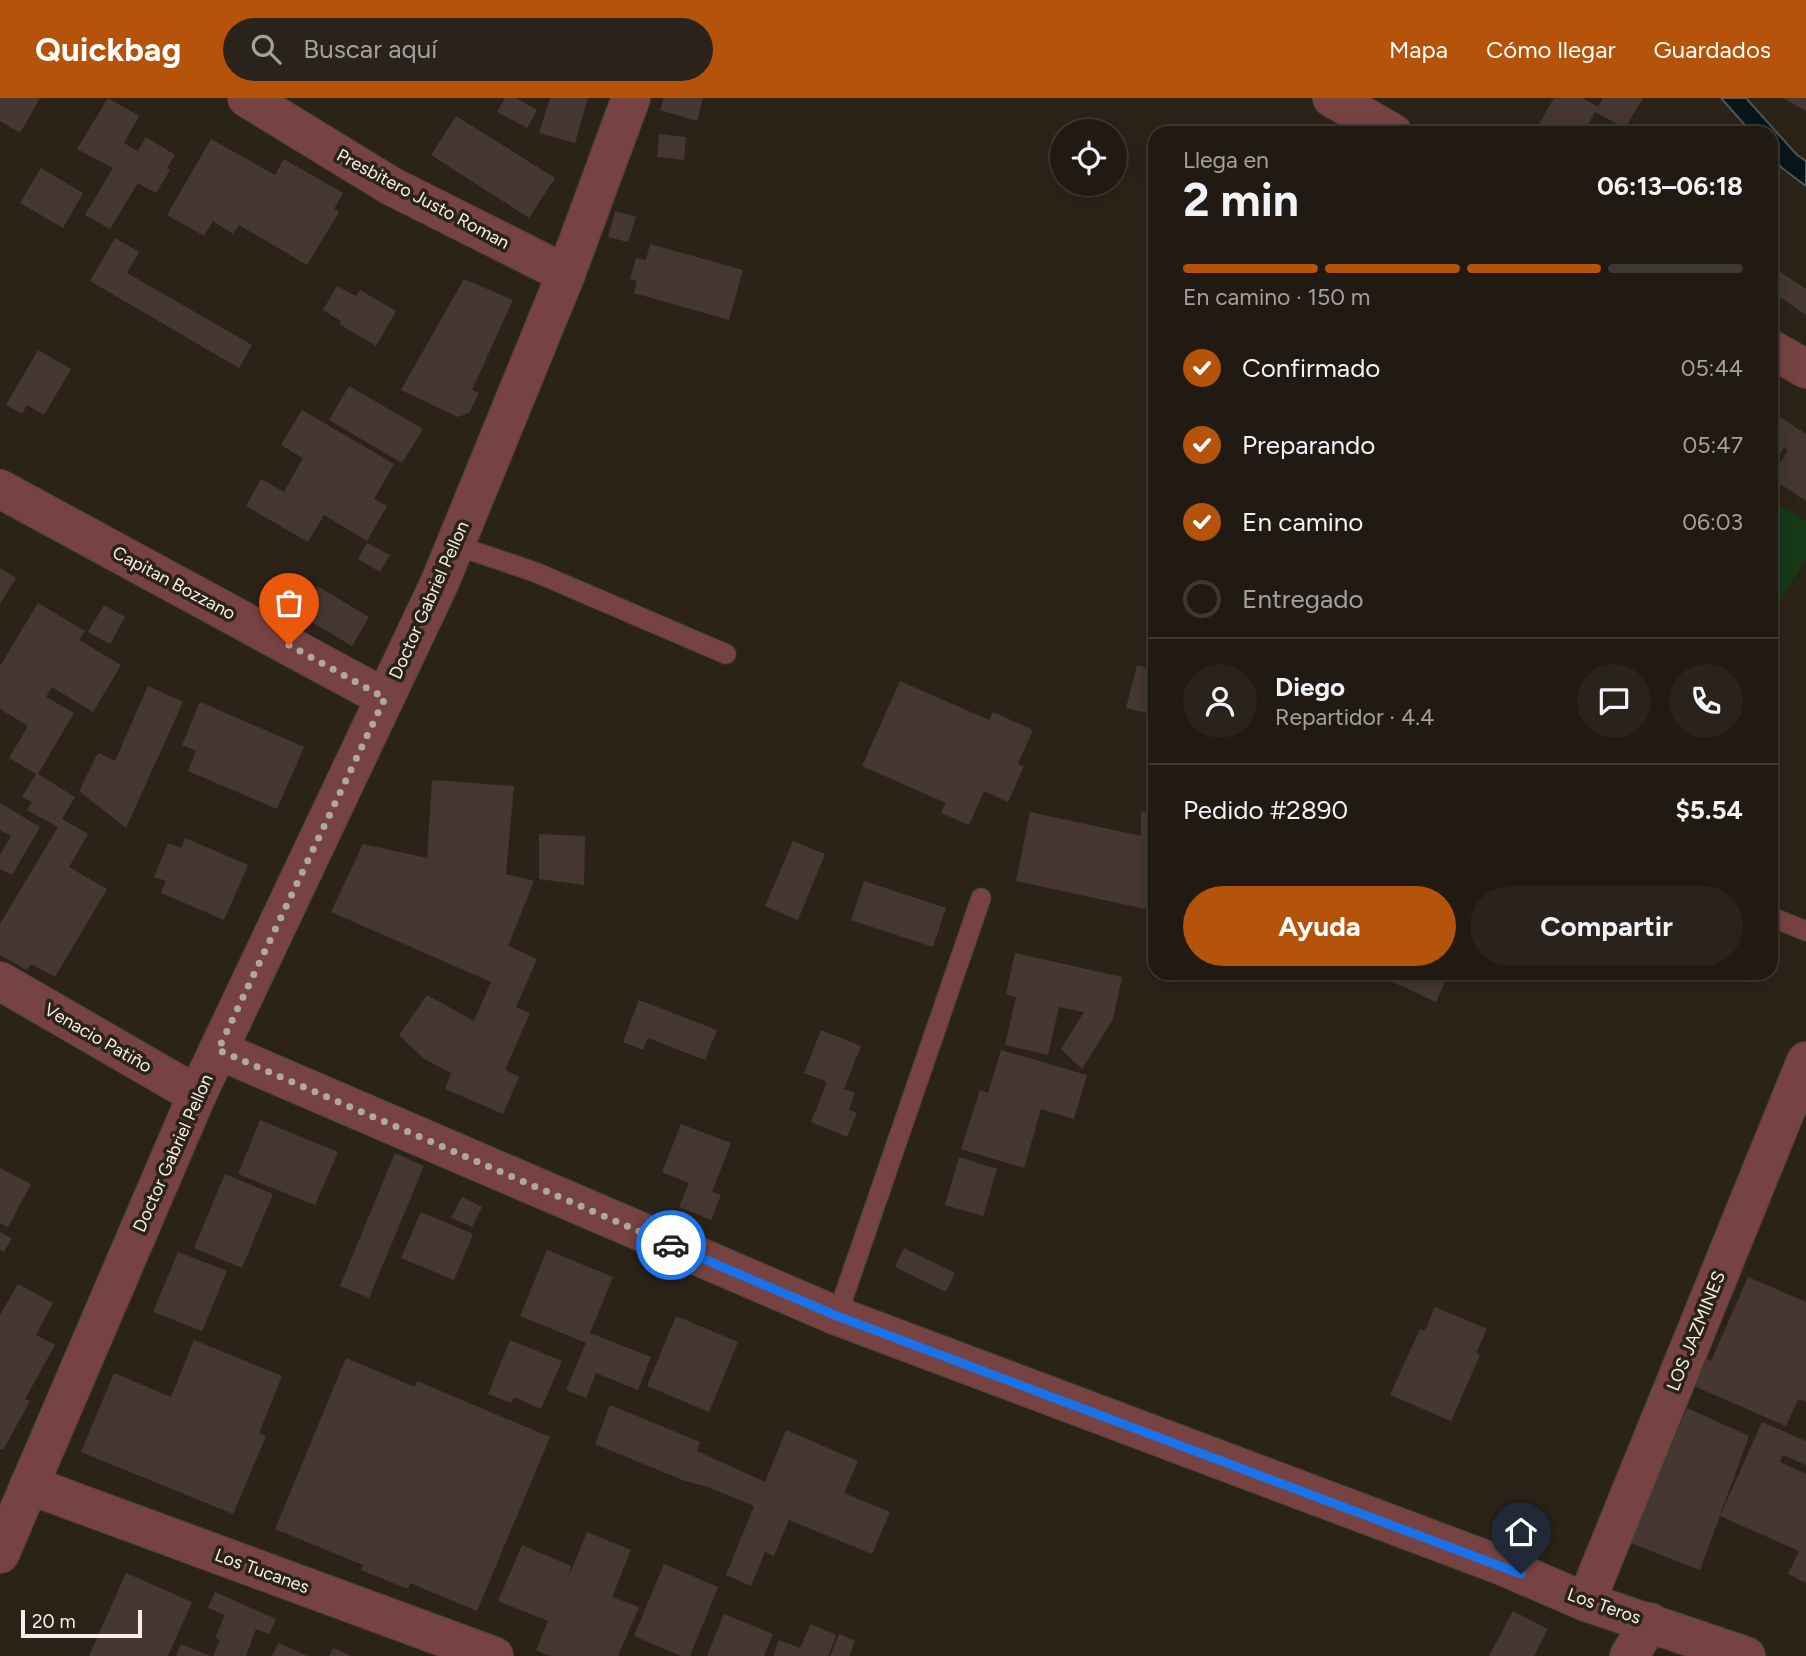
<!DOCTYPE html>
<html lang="es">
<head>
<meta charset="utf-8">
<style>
	:root { --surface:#211a12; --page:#29231b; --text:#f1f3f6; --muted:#a2a19f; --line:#3e3832; --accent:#b45309 }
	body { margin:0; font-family:Figtree,sans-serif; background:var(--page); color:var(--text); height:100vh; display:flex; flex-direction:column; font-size:26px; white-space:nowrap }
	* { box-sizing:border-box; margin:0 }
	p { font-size:23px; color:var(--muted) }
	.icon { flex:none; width:38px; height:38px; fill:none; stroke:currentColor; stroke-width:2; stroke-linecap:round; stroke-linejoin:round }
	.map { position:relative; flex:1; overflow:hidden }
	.drawer { position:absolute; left:1148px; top:28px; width:630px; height:854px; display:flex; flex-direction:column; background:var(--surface); border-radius:21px; box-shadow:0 4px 18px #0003,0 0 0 2px var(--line) }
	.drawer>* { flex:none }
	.tools { position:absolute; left:1050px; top:21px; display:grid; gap:14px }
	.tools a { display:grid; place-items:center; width:77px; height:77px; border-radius:50%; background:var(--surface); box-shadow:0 4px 18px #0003,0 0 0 2px var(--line); font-size:35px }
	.scale { position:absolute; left:21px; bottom:18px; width:121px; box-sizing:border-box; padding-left:7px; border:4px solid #f5efe8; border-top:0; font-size:19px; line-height:24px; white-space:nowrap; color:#f5efe8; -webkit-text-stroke:5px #2c2318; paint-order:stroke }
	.pin { position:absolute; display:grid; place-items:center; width:60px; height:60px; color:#fff; margin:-72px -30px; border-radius:50% 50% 50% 0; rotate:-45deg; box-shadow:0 0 7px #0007 }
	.pin .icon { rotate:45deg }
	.courier { position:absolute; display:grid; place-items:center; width:70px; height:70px; margin:-35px; border:5px solid #1a73e8; border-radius:50%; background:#fff; color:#222; box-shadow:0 2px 9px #0007 }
	.headline em { font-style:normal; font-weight:700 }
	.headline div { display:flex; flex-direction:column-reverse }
	.headline { display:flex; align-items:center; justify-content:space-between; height:119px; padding:0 35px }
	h1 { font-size:46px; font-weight:700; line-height:52px }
	.bar { display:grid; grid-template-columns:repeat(4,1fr); gap:10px 7px; align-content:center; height:84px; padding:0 35px }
	.bar i { height:9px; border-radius:5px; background:var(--line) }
	.bar .on { background:var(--accent) }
	.bar p { grid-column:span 4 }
	.line { display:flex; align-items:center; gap:18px; padding:0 35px; border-top:2px solid var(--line) }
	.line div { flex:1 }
	.round { display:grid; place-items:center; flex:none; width:74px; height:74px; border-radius:37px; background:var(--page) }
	ol { padding:0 35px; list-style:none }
	li { display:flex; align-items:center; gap:21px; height:77px }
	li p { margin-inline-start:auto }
	li .icon { padding:7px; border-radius:50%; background:var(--accent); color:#fff; stroke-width:4 }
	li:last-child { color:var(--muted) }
	li i { width:38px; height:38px; border:4px solid var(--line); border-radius:50% }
	.primary-button { display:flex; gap:14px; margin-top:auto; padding:14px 35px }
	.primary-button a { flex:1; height:80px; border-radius:42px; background:var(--accent); color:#fff; font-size:28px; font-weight:700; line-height:80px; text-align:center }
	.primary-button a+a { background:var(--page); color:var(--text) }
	header { display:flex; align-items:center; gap:42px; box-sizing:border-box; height:98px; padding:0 35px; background:var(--accent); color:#fff }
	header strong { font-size:33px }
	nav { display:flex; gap:38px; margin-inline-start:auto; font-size:24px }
	.search { width:490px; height:63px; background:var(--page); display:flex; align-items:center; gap:18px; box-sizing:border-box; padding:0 24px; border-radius:38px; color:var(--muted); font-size:26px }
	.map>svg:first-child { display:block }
	.green { fill:#163917 }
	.water { fill:#081519; stroke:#4f5657; stroke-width:2 }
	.building { fill:#463732 }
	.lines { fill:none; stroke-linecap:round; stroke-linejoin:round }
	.service-casing { stroke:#484035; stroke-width:21 }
	.minor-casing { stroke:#484035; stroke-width:40 }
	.tertiary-casing { stroke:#484035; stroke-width:40 }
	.service { stroke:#764342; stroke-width:19 }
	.minor { stroke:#764342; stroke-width:38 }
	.tertiary { stroke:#764342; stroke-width:38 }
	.done { stroke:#afa89f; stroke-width:7; stroke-dasharray:0 12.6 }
	.route { stroke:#1a73e8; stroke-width:9 }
	.labels { text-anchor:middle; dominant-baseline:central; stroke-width:7; stroke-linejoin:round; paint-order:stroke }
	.street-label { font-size:18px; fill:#f5efe8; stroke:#2c2318 }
</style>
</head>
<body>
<header>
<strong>Quickbag</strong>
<div class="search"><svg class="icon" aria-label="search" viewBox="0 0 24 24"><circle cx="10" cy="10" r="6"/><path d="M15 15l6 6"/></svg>Buscar aquí</div>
<nav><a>Mapa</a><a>Cómo llegar</a><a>Guardados</a></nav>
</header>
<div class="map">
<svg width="1806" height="1558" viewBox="0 0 1806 1558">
	<rect width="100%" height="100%" fill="#2c2318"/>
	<!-- green -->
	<path class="green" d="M1771 402 1806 423V461L1771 517Z"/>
	<!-- water -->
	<path class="water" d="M1721 0H1746L1797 57 1806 63V88L1782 70 1771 57V35H1752Z"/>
	<!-- building -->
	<g class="building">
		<path d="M0 0H40L20 35 0 23Z"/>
		<path d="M108 0 139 18 124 45 138 53 146 39 175 57 167 70 170 72 156 95 138 85 110 131 85 117 113 70 77 51Z"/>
		<path d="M505 0H516L537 12 527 30 497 14Z"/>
		<path d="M550 0H588L575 45 539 35Z"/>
		<path d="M664 0H703L697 23 660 12Z"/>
		<path d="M1554 0H1583L1598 9 1603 0H1643L1625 30 1595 14 1583 35H1534Z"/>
		<path d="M1783 0H1806V13Z"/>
		<path d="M456 18 555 80 529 120 431 57Z"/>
		<path d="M659 36 686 39 684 62 657 59Z"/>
		<path d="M211 41 275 77 284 61 343 95 334 111 339 114 307 167 239 127 233 136 213 123 204 138 167 117Z"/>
		<path d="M41 70 83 95 63 130 20 105Z"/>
		<path d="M615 113 636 119 628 144 608 139Z"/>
		<path d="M115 140 139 154 127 175 252 247 239 270 90 183Z"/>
		<path d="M650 146 743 172 729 222 634 195 637 183 630 181 636 160 646 162Z"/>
		<path d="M1773 169 1806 191V217L1771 193V172Z"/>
		<path d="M464 181 513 202 472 292 479 295 469 315 458 319 401 292Z"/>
		<path d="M337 188 356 198 360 192 396 213 376 248 339 226 341 223 323 212Z"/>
		<path d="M38 252 71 271 44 317 27 307 22 316 6 307Z"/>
		<path d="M349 288 423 331 402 365 329 322Z"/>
		<path d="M302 312 394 366 374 401 387 408 367 443 324 417 308 444 246 408 261 381 284 394 303 360 281 347Z"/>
		<path d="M1771 313 1806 336V403L1771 380 1788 352 1784 350 1771 369Z"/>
		<path d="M367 445 390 457 380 474 358 461Z"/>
		<path d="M0 470 16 480 0 506Z"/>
		<path d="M317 488 369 519 352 548 300 517Z"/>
		<path d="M38 505 85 533 79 542 121 567 93 614 52 589 46 599 74 615 38 676 75 699 62 721 88 736 69 769 107 791 55 879 31 866 27 872 0 857V826L58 729 27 712 32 704 22 699 36 676 9 660 28 628 0 611V568Z"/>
		<path d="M104 507 125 519 110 546 88 534Z"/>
		<path d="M1137 567 1155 572V617L1126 610Z"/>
		<path d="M900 583 989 622 993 614 1033 632 1018 666 1024 668 1008 704 984 693 969 727 941 715 946 705 862 668Z"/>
		<path d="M148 588 183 604 126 730 79 693 98 655 115 663Z"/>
		<path d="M200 604 304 649 277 711 188 673 196 653 182 647Z"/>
		<path d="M432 682 514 688 506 776 534 783 508 848 537 861 516 909 530 915 505 972 519 979 503 1016 445 991 451 975 423 960 399 937 427 897 474 923 491 884 331 814 363 746 427 760Z"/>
		<path d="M0 705 40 729 12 777 0 771V757L11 738 0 732Z"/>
		<path d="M1141 713 1155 716V813L1016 783 1030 714 1141 738Z"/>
		<path d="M539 736 585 738 584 787 539 781Z"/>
		<path d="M185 740 248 767 224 822 161 795 166 783 154 779 168 745 181 750Z"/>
		<path d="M793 743 825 756 798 822 765 808Z"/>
		<path d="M864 783 946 810 933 849 851 822Z"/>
		<path d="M1015 855 1122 879 1113 921 1082 971 1061 951 1084 914 1059 909 1048 957 1005 947 1016 899 1006 896Z"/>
		<path d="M1386 875H1449L1436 904 1384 880Z"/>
		<path d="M639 902 717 932 705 962 648 940 643 952 623 944Z"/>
		<path d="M821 932 861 948 844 991 855 995 849 1012 857 1015 847 1039 811 1024 827 984 804 975Z"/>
		<path d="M1001 952 1087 977 1074 1021 1041 1011 1024 1070 961 1051 980 992 988 995Z"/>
		<path d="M260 1022 338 1054 315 1107 238 1076Z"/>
		<path d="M681 1026 731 1045 712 1094 721 1097 711 1122 679 1109 689 1085 662 1074Z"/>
		<path d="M395 1055 424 1068 369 1200 340 1188Z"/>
		<path d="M959 1059 997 1071 983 1118 945 1107Z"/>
		<path d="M0 1070 31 1086 8 1129 0 1125Z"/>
		<path d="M225 1076 273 1096 242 1170 194 1150Z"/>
		<path d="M462 1099 482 1109 472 1129 451 1120Z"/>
		<path d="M421 1114 473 1136 454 1182 401 1160Z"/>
		<path d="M0 1134 12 1140 4 1154 0 1152Z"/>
		<path d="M904 1150 955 1175 946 1194 895 1169Z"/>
		<path d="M547 1152 613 1179 590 1235 651 1259 638 1292 596 1275 586 1300 566 1292 586 1245 520 1218Z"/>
		<path d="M178 1154 227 1173 202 1233 153 1214Z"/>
		<path d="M1748 1179 1806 1204V1304L1798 1301 1786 1328 1694 1288 1707 1261 1711 1263Z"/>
		<path d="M18 1186 53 1205 36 1237 55 1247 25 1301 30 1303 3 1352 0 1351V1217Z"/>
		<path d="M1435 1209 1487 1231 1476 1255 1480 1257 1451 1323 1390 1297 1420 1231 1425 1233Z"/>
		<path d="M676 1218 738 1244 709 1314 647 1288Z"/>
		<path d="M194 1242 282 1278 259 1335 266 1338 233 1416 81 1354 114 1275 171 1299Z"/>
		<path d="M510 1242 562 1263 541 1311 514 1299 511 1305 488 1296Z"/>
		<path d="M346 1260 415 1289 417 1283 550 1339 477 1513 410 1485 408 1491 361 1472 363 1467 275 1431Z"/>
		<path d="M610 1307 700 1344 697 1353 765 1384 786 1332 858 1363 844 1395 890 1414 872 1456 789 1422 774 1458 765 1454 751 1488 726 1477 754 1408 708 1389 685 1383 595 1346Z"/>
		<path d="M1687 1310 1749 1338 1700 1472 1630 1445Z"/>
		<path d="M1762 1324 1806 1343V1367L1783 1357 1780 1364 1806 1376V1485L1788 1476 1799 1453 1720 1418Z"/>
		<path d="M587 1434 631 1452 612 1499 639 1509 618 1558H549L536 1552 548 1523 498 1503 522 1447 571 1468 568 1480Z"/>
		<path d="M664 1466 718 1489 690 1558H681L634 1538Z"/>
		<path d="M126 1475 192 1504 168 1558H89Z"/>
		<path d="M215 1494 276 1521 269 1536 256 1531 246 1558H213L220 1542 215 1540 225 1517 208 1510Z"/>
		<path d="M1513 1513 1548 1531 1534 1558H1489Z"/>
		<path d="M724 1516 773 1536 764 1558H707Z"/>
		<path d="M811 1526 836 1537 828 1558H773L779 1542 800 1550Z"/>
		<path d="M839 1536 855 1543 849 1558H830Z"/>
		<path d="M278 1545 308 1558H272Z"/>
		<path d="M181 1546 210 1558H176Z"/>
		<path d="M333 1550 351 1558H329Z"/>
	</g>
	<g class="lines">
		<!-- service casing -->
		<g class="service-casing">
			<g id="service">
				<path d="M455 447 535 474 726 556"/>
				<path d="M1771 819 1806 833"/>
				<path d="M837 1218 981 800"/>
			</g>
		</g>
		<!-- minor casing -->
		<g class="minor-casing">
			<g id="minor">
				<path d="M247 0 391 88 566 176"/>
				<path d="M1332 0 1393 35"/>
				<path d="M1771 251 1806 271"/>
				<path d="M0 391 385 600"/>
				<path d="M0 883 197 997"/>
				<path d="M218 952 837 1218 1500 1467 1586 1504 1746 1558"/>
				<path d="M1586 1504 1806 963"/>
				<path d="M1629 1558 1650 1524"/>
			</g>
		</g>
		<!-- tertiary casing -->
		<g class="tertiary-casing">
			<g id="tertiary">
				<path d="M29 1387 494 1558"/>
				<path d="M0 1456 197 997 440 484 566 176 631 0"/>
			</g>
		</g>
		<!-- service -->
		<use href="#service" class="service"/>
		<!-- minor -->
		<use href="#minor" class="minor"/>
		<!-- tertiary -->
		<use href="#tertiary" class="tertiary"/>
	</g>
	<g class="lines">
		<!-- done -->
		<path class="done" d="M289 547 385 600 218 952 671 1147"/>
		<!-- route -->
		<path class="route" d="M671 1147 837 1218 1521 1476"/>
	</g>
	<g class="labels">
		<!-- street labels -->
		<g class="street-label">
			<text transform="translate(423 101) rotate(28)">Presbitero Justo Roman</text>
			<text transform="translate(174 485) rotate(28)">Capitan Bozzano</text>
			<text transform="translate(429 502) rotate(-66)">Doctor Gabriel Pellon</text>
			<text transform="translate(98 940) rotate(30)">Venacio Patiño</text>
			<text transform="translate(173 1055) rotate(-66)">Doctor Gabriel Pellon</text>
			<text transform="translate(1696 1233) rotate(-68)">LOS JAZMINES</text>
			<text transform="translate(262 1473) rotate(20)">Los Tucanes</text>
			<text transform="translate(1604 1508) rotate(19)">Los Teros</text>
		</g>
	</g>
</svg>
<div class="tools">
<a><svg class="icon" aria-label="locate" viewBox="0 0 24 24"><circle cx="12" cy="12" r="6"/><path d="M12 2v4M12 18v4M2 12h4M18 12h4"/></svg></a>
</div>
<div class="scale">20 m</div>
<div class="pin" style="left:289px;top:547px;background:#ea580c"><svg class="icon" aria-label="bag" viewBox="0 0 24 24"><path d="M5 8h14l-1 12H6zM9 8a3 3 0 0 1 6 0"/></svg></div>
<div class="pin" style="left:1521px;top:1476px;background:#1f2937"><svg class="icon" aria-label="home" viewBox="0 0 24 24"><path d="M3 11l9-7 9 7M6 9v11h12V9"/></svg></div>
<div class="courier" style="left:671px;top:1147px"><svg class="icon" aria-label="car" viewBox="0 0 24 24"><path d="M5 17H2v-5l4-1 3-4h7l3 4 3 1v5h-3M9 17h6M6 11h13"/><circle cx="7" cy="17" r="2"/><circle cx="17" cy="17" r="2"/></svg></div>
<section class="drawer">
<div class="headline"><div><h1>2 min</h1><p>Llega en</p></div><em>06:13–06:18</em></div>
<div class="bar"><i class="on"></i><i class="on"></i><i class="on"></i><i></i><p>En camino · 150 m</p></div>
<ol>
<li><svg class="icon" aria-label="check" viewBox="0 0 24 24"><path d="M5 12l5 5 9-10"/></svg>Confirmado<p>05:44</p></li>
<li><svg class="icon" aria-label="check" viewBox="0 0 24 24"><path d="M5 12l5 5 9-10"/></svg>Preparando<p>05:47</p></li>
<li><svg class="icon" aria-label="check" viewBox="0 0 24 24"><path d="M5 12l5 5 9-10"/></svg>En camino<p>06:03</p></li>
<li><i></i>Entregado</li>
</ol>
<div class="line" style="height:126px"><a class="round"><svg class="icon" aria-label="person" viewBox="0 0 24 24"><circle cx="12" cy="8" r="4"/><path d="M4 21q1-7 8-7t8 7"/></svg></a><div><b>Diego</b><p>Repartidor · 4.4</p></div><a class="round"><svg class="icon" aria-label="chat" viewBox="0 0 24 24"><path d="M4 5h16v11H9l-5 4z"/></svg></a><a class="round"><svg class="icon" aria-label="phone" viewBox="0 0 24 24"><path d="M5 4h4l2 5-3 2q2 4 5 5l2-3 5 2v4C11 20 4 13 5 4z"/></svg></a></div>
<div class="line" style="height:91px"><div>Pedido #2890</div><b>$5.54</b></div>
<div class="primary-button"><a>Ayuda</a><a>Compartir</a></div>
</section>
</div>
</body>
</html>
